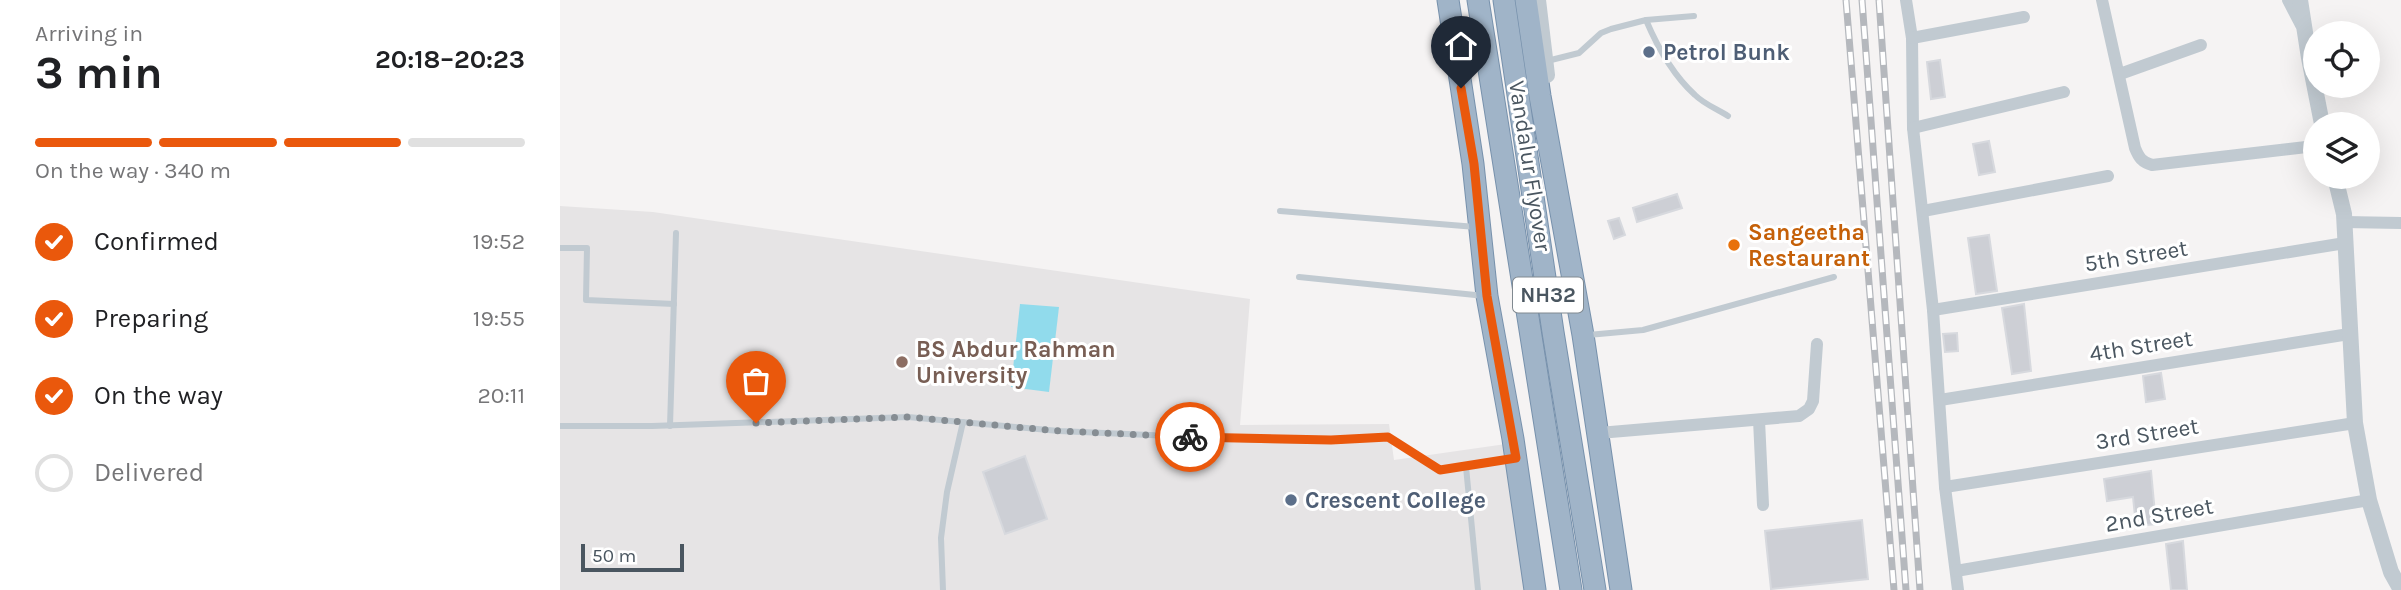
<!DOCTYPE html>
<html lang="en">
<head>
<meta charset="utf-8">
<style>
	:root { --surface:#fff; --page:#f6f6f6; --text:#202124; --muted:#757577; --line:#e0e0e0; --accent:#ea580c }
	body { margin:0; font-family:Karla,sans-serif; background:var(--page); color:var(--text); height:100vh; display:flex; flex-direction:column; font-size:26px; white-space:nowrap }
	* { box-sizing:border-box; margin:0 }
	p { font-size:23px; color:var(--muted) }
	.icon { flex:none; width:38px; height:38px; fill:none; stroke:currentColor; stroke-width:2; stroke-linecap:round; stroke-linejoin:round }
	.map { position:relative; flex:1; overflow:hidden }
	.details { display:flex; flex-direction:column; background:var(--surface); width:560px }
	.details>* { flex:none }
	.buttons { position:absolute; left:1743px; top:21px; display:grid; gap:14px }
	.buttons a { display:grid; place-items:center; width:77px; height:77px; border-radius:50%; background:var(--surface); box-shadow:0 7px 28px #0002; font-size:35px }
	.scale { position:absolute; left:21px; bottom:18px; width:103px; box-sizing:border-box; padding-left:7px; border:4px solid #4a5660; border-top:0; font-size:19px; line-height:24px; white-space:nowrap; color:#4a5660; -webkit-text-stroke:5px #fff; paint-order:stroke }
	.pin { position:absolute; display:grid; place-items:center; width:60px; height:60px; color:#fff; margin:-72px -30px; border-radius:50% 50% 50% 0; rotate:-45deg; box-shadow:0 0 7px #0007 }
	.pin .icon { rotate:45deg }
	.courier { position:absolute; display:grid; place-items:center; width:70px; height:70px; margin:-35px; border:5px solid #ea580c; border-radius:50%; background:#fff; color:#222; box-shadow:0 2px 9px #0007 }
	.head em { font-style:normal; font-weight:700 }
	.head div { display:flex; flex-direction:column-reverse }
	.head { display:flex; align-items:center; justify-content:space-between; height:119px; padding:0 35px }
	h1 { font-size:46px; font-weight:700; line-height:52px }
	.bar { display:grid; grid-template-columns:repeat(4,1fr); gap:10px 7px; align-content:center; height:84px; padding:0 35px }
	.bar i { height:9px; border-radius:5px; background:var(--line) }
	.bar .selected { background:var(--accent) }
	.bar p { grid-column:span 4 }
	ol { padding:0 35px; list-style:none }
	li { display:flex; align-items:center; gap:21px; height:77px }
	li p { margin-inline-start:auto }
	li .icon { padding:7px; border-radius:50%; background:var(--accent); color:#fff; stroke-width:4 }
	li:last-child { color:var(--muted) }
	li i { width:38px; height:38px; border:4px solid var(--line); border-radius:50% }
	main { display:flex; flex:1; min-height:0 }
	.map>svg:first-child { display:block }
	.education { fill:#e6e4e5 }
	.water { fill:#91dbec }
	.building { fill:#cdcfd5; stroke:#d7d9de; stroke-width:2 }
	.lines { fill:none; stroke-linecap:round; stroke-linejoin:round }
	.trunk-casing { stroke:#7791ac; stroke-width:23 }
	.service { stroke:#c1cad1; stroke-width:6 }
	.minor { stroke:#c1cad1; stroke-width:12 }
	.tertiary { stroke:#c1cad1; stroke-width:16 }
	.trunk { stroke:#a0b4c8; stroke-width:21 }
	.rail-casing { stroke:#b5b8bd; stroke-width:7 }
	.rail { stroke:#fff; stroke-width:4.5; stroke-dasharray:13; stroke-linecap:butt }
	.done { stroke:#868d93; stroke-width:7; stroke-dasharray:0 12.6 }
	.route { stroke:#ea580c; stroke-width:9 }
	.service-dot { fill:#5c6f8a; stroke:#fff; stroke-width:2.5 }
	.food-dot { fill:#e8710a; stroke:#fff; stroke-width:2.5 }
	.education-dot { fill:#8d6e63; stroke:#fff; stroke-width:2.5 }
	.labels { text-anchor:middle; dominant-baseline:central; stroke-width:6; stroke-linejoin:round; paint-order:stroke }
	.shield { fill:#fff; stroke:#808990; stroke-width:2 }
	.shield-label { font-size:21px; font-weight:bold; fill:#4a5660 }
	.service-label { font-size:23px; font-weight:bold; fill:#4e5e75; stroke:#fff; text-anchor:start }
	.street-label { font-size:23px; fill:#4a5660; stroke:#fff }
	.food-label { font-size:23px; font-weight:bold; fill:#c56008; stroke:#fff; text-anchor:start }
	.education-label { font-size:23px; font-weight:bold; fill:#785e54; stroke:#fff; text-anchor:start }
</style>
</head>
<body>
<main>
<section class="details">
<div class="head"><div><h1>3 min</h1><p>Arriving in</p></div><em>20:18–20:23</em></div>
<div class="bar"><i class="selected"></i><i class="selected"></i><i class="selected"></i><i></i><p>On the way · 340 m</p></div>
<ol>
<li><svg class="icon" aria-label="check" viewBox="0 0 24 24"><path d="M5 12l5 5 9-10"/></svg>Confirmed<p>19:52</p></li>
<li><svg class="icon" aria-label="check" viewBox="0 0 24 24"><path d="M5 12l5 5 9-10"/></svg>Preparing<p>19:55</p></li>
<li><svg class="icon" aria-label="check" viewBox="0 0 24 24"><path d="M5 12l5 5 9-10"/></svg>On the way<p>20:11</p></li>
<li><i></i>Delivered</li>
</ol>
</section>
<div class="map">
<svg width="1841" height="590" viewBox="0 0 1841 590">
	<rect width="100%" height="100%" fill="#f5f3f3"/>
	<!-- education -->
	<path class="education" d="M0 206 93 212 690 299 680 425 829 424 834 460 946 444 964 590H0Z"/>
	<!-- water -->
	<path class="water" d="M460 304 499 307 489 392 451 387Z"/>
	<!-- building -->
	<g class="building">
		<path d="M1380 60 1385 97 1371 99 1367 62Z"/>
		<path d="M1429 141 1435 172 1419 175 1413 144Z"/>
		<path d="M1117 194 1122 208 1077 222 1073 208Z"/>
		<path d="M1059 218 1065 235 1054 239 1048 221Z"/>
		<path d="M1429 235 1437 291 1416 294 1408 238Z"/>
		<path d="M1464 304 1471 371 1452 374 1442 308Z"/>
		<path d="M1397 333 1398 351 1385 352 1383 334Z"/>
		<path d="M1601 373 1605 399 1586 402 1583 376Z"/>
		<path d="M465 456 487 519 445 534 423 472Z"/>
		<path d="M1591 471 1596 524 1576 526 1573 497 1547 501 1544 479Z"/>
		<path d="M1302 520 1308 579 1211 589 1205 531Z"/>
		<path d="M1623 541 1627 590H1611L1606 544Z"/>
	</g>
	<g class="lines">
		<!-- trunk casing -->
		<g class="trunk-casing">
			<g id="trunk">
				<path d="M888 0 913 164 927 296 953 439 975 590"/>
				<path d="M918 0 1011 590"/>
				<path d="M944 0 993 332 1035 590"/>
				<path d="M966 0 980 96 1023 335 1061 590"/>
			</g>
		</g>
		<!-- service -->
		<g class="service">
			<path d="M1086 20C1097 46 1114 76 1135 95 1144 104 1157 109 1168 116"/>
			<path d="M987 61 1019 53 1041 33 1051 29 1086 20 1134 16"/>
			<path d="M720 211 916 227"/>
			<path d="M0 248H27L26 300 114 304"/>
			<path d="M739 277 925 296"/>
			<path d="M1028 335 1083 330 1274 277"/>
			<path d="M0 426H92L348 417 499 431 702 440 771 441 828 437 880 470 954 458"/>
			<path d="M110 426 116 233"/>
			<path d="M906 467 918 590"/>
			<path d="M383 590 381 538 387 492 403 422"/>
		</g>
		<!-- minor -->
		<g class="minor">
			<path d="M1346 0 1352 38 1353 128 1373 310 1385 487 1398 590"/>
			<path d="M1542 0 1575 148C1579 158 1582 162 1592 165L1755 146"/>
			<path d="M1728 0 1741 25"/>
			<path d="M1352 38 1464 17"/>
			<path d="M1560 74 1641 45"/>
			<path d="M1353 128 1504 92"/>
			<path d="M1363 211 1548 176"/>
			<path d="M1784 222 1841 223"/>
			<path d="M1373 310 1785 243"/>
			<path d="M1380 400 1789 334"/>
			<path d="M1199 420 1203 505"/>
			<path d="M1039 433 1239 416 1249 409 1253 401 1257 344"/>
			<path d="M1385 487 1795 423"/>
			<path d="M1396 571 1809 500"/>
		</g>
		<!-- tertiary -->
		<g class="tertiary">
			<path d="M978 0 987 75"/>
			<path d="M1740 0 1749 58 1762 124"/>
			<path d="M1775 177 1784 214 1795 423 1809 500 1831 572 1841 590"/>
		</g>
		<!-- trunk -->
		<use href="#trunk" class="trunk"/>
		<!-- rail casing -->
		<g class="rail-casing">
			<g id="rail">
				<path d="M1286 0 1334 590"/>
				<path d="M1302 0 1346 590"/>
				<path d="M1319 0 1360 590"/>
			</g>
		</g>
		<!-- rail -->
		<use href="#rail" class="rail"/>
	</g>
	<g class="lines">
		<!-- done -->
		<path class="done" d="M196 423 348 417 499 431 630 437"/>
		<!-- route -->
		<path class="route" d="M630 437 771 440 828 437 880 470 956 458 927 296 914 164 901 88"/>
	</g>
	<!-- markers -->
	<g class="service-dot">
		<circle cx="1089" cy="52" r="7"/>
		<circle cx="731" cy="500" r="7"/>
	</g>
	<circle class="food-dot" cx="1174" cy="245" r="7"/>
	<circle class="education-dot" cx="342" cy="362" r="7"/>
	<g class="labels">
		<!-- shield labels -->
		<rect class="shield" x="953" y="277.5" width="70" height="35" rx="5"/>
		<g class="shield-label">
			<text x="988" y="295">NH32</text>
		</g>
		<!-- service labels -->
		<g class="service-label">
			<text x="1103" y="52">Petrol Bunk</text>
			<text x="745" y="500">Crescent College</text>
		</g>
		<!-- street labels -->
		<g class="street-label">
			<text transform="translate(970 166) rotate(81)">Vandalur Flyover</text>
			<text transform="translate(1576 256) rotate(-9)">5th Street</text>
			<text transform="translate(1581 346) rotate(-9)">4th Street</text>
			<text transform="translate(1587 434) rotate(-9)">3rd Street</text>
			<text transform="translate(1599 515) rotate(-10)">2nd Street</text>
		</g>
		<!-- food labels -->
		<g class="food-label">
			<text x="1188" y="232">Sangeetha<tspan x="1188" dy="26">Restaurant</tspan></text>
		</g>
		<!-- education labels -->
		<g class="education-label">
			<text x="356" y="349">BS Abdur Rahman<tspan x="356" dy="26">University</tspan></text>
		</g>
	</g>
</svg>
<div class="buttons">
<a><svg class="icon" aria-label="locate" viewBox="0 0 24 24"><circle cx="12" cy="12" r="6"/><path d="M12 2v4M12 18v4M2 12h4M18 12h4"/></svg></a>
<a><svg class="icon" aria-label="layers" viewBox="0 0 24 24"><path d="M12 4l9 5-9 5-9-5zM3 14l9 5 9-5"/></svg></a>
</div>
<div class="scale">50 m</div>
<div class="pin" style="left:196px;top:423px;background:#ea580c"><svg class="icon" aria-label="bag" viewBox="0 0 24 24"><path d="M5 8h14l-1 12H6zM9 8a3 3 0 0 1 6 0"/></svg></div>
<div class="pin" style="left:901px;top:88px;background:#1f2937"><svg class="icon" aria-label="home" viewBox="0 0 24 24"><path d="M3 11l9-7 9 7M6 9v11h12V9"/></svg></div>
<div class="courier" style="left:630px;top:437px"><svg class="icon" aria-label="bike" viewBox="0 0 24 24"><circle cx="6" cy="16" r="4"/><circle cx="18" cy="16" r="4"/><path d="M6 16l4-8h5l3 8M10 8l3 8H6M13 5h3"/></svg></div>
</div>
</main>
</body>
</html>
